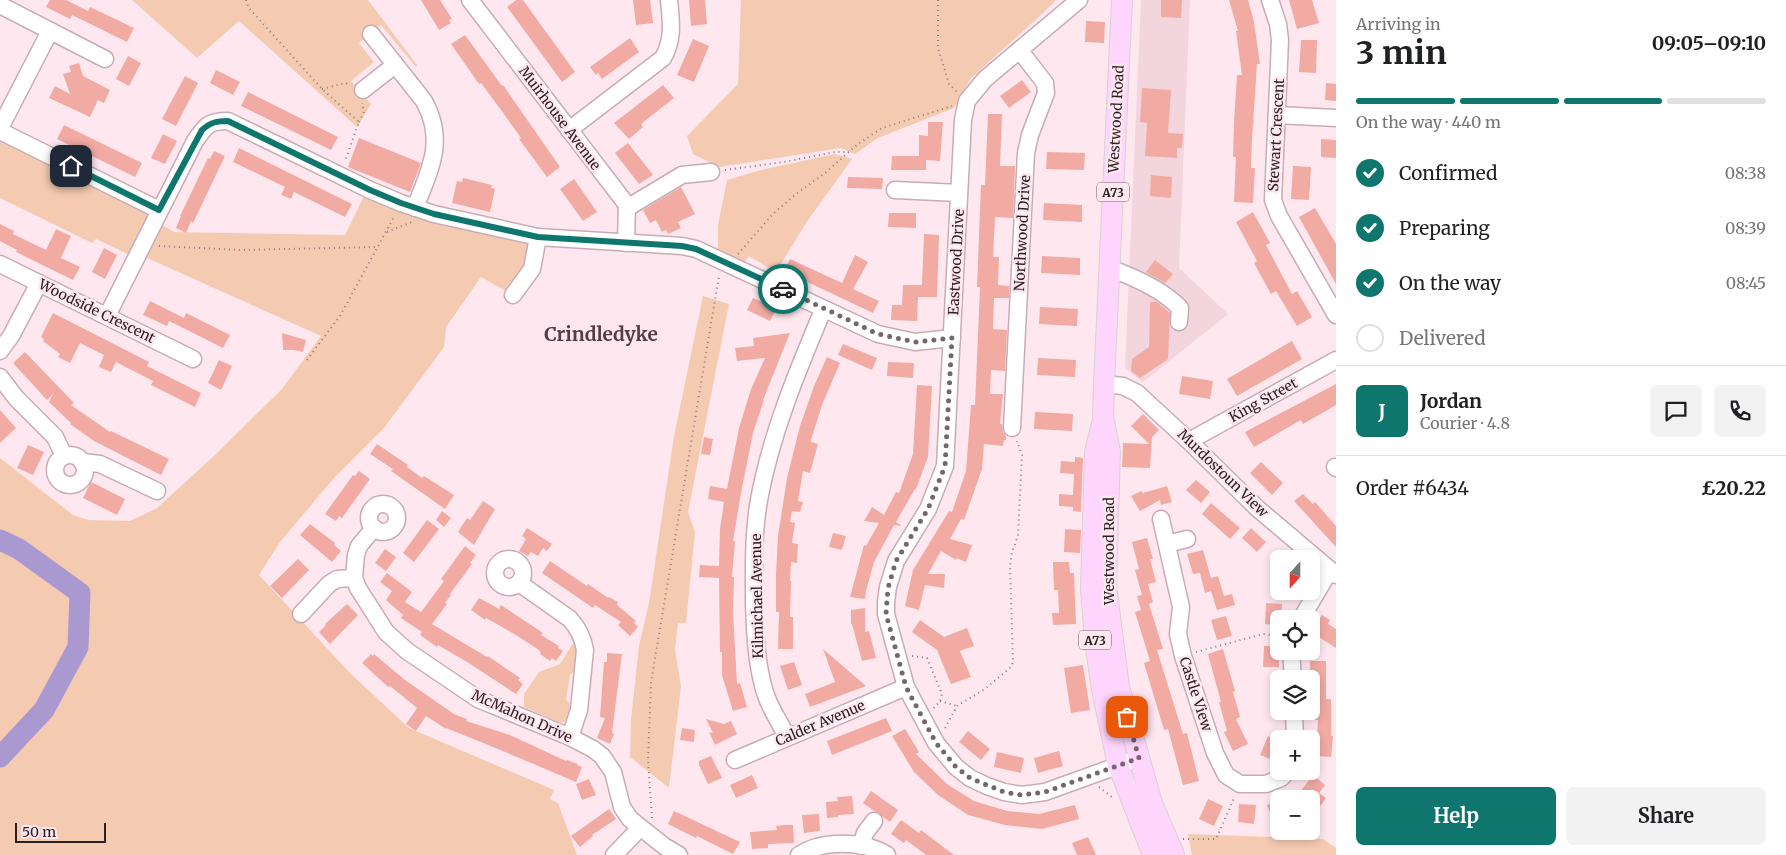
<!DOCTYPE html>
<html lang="en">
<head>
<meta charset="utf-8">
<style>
	:root { --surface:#fff; --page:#f2f2f2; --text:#202124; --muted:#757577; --line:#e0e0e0; --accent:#0f766e }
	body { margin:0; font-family:Merriweather,serif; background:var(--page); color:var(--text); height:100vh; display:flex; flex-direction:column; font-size:19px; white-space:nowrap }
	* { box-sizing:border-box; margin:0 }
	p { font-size:16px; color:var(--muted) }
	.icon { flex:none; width:28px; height:28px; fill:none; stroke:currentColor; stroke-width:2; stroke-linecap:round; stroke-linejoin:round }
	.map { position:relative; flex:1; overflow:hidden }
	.panel { display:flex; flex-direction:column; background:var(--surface); width:450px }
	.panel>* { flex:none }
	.needle { width:32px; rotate:201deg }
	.tools { position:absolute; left:1270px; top:550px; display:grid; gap:10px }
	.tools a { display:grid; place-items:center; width:50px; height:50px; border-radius:8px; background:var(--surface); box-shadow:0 2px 8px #0003; font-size:25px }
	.scale { position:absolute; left:15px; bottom:12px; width:91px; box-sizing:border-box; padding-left:5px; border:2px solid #2b2124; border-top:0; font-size:14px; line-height:18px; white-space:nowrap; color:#2b2124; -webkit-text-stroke:4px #ffe7ef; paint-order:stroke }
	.pin { position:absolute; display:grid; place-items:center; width:42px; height:42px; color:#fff; margin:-21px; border-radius:10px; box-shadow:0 2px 8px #0006 }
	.courier { position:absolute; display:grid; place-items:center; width:50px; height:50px; margin:-25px; border:4px solid #0f766e; border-radius:50%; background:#fff; color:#222; box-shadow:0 1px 6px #0007 }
	.headline em { font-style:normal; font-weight:700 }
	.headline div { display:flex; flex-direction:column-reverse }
	.headline { display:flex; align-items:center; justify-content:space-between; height:85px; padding:0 20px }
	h1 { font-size:32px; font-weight:700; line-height:38px }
	.bar { display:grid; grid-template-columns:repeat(4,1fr); gap:8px 5px; align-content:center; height:60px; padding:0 20px }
	.bar i { height:6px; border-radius:4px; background:var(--line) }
	.bar .current { background:var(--accent) }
	.bar p { grid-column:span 4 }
	.line { display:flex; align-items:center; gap:12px; padding:0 20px; border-top:1px solid var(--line) }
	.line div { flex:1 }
	.round { display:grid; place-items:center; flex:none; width:52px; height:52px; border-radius:8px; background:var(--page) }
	ol { padding:0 20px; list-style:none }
	li { display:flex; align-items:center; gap:15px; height:55px }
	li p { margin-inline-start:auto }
	li .icon { padding:5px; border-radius:50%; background:var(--accent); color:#fff; stroke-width:4 }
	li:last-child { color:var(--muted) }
	li i { width:28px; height:28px; border:2px solid var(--line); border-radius:50% }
	.primary-button { display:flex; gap:10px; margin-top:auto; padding:10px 20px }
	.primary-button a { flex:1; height:58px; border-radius:8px; background:var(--accent); color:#fff; font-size:20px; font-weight:700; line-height:58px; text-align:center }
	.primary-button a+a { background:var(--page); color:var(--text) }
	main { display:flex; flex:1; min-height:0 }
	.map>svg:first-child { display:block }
	.built { fill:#f3d5de }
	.green { fill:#f4cbb1 }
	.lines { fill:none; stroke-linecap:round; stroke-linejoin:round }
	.river { stroke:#aa98d1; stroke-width:21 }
	.building { fill:#f1aba3 }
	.minor-casing { stroke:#c8acb5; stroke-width:19 }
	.major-casing { stroke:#d5d3d3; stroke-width:22 }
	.path { stroke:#8c7b81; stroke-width:2; stroke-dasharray:1 4; stroke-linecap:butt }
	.minor { stroke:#fff; stroke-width:16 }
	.major { stroke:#fed5fd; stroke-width:20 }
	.done { stroke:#75666b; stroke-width:5; stroke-dasharray:0 9 }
	.route { stroke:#0f766e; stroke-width:6 }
	.labels { text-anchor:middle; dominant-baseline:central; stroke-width:5; stroke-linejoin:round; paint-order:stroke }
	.shield { fill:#ffe7ef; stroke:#6b5c61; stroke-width:1 }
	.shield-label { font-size:12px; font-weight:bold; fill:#2b2124 }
	.street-label { font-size:14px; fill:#2b2124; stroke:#ffe7ef }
	.district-label { font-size:19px; font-weight:bold; fill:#543d45; stroke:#ffe7ef }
</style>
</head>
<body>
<main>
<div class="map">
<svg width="1336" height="855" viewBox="0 0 1336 855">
	<rect width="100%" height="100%" fill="#ffe7ef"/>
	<!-- built -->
	<path class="built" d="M1141 0H1190L1179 268 1228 314 1143 382 1125 368Z"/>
	<!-- green -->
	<g class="green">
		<path d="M132 0H368L417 65 416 67 381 25 359 43 374 62 351 81 371 104 357 127 239 21 197 58Z"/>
		<path d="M741 0H1056L1042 14 971 78 954 108 878 138 855 154 841 148 719 167 693 154 687 136 738 84Z"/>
		<path d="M0 131 159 210 154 220 174 232 345 235 368 188 538 237 513 295 481 277 446 327 444 347 384 428 334 478 280 542 259 575 350 673 409 728 554 790 550 799 558 803 577 855H0V458L73 515 88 520 130 521 157 508 216 454 282 389 321 336 138 254 136 258 96 239 92 243 0 198Z"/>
		<path d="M835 154 852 159 806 223 776 272 749 256 744 263 718 249V225L727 180 761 170Z"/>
		<path d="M703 296 729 304 688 512 695 532 686 623H678L675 650 681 686 669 788 630 757 631 720 639 646 649 603 674 436Z"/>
		<path d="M574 642 577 652 575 671 570 675 566 699 572 706 567 720 561 723 524 707V694L539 672 560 664Z"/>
		<path d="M1188 834 1323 839 1336 848V855H1192Z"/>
	</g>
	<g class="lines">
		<!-- river -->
		<path class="river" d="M0 540 19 549 80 593 78 647 44 710 0 757"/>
	</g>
	<!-- building -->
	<g class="building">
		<path d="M50 0H66L88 11 90 7 134 28 127 42 72 15 70 19 46 7Z"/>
		<path d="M421 0H440L452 19 449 20 451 23 439 30Z"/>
		<path d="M516 0H523L575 72 562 82 507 7Z"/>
		<path d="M633 0H650L653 23 636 25Z"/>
		<path d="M689 0H705L707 24 691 26Z"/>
		<path d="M1161 0H1182L1181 18 1161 17Z"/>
		<path d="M1229 0H1248L1254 22 1260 64H1257L1252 140 1251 168H1255L1253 203 1234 202 1236 157H1233L1234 122 1237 75H1242L1236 31H1238Z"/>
		<path d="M1289 0H1312L1319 23 1297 29Z"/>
		<path d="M1086 21 1105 22 1104 43 1085 42Z"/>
		<path d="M465 35 502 86 503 85 560 167 547 177 519 139 521 138 501 110 481 83 479 84 451 44Z"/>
		<path d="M630 38 639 52 602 79 598 73 596 75 590 67Z"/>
		<path d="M693 39 709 46 694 82 677 75Z"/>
		<path d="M1301 40H1317L1316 73 1299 72Z"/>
		<path d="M128 56 141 63 129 86 116 79Z"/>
		<path d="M79 63 83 76 110 90 104 103 98 100 90 117 49 98 55 86 70 94 63 74 71 72 69 66Z"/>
		<path d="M216 70 240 82 233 95 210 83Z"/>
		<path d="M185 76 198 83 176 126 162 119Z"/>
		<path d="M1022 80 1031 92 1009 108 1000 96Z"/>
		<path d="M1326 83 1336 84V101L1325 100Z"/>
		<path d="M663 85 674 98 641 124 643 127 629 139 614 123Z"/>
		<path d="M1142 88 1171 90 1168 133 1183 134 1182 148H1177V158L1145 156 1147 123 1140 122Z"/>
		<path d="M248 92 338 137 331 150 241 106Z"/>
		<path d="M988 114H1002L1000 166H1015L1013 218 995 217 993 257H999L998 285 1009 286V298H994L993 329 1007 330 1005 371 991 370 990 394H1003L1000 424H1002L1003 432 1006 436V440H1004L1003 446 984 444 982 469 964 520 961 519 950 539 972 545 966 562 956 558V560L941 551 928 574H945L944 588 925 585 919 610 905 606 913 570 949 511 952 512 966 471 971 405H975L980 287H977L981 185H985Z"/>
		<path d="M928 122H943L940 161 926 160V170H891L892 156H919V135L928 136Z"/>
		<path d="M64 125 142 163 135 177 57 139Z"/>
		<path d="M163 134 177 141 165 164 151 158Z"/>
		<path d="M359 138 421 163 410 192 348 167Z"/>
		<path d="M1321 139 1336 140V158L1321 157Z"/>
		<path d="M628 143 653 175 639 184 615 153Z"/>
		<path d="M239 148 352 204 345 217 294 192 291 199 281 195 285 187 233 162Z"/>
		<path d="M214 151 225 156 193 223 191 221 186 233 176 228 181 216H180L208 158 210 159Z"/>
		<path d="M1047 152 1085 153 1084 170 1046 169Z"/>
		<path d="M1293 166 1311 167 1309 200 1291 199Z"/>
		<path d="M1151 175 1172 177 1171 198 1150 196Z"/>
		<path d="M848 177 883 178 882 189 847 188Z"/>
		<path d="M463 178 492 185 491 188 495 189 490 212 452 203 457 181 462 182Z"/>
		<path d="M574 179 597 212 583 221 560 189Z"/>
		<path d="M681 187 695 214 678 222 681 228 668 234 666 230 662 232 656 220 650 223 643 210Z"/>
		<path d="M1044 203 1082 205V222L1043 220Z"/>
		<path d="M1315 208 1336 244V284L1299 217Z"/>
		<path d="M1253 212 1270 243 1266 245 1292 294 1297 291 1312 317 1297 326 1276 291 1271 294 1254 263 1257 261 1236 222Z"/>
		<path d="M889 213H916V228L888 227Z"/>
		<path d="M0 224 14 231 13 234 46 250 56 229 71 236 61 258 80 267 73 280 16 252 17 250 0 241Z"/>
		<path d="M924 234 939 235 937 297H918L917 321 891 320 892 305H902L903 285H922Z"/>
		<path d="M104 248 117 255 105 279 92 272Z"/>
		<path d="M855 255 868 262 853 289 879 301 873 313 784 271 790 259 842 283Z"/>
		<path d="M1042 256 1080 258V275L1041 273Z"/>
		<path d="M1155 260 1173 274 1165 283 1146 272Z"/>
		<path d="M753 298 776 309 770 321 747 310Z"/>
		<path d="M150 301 184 318 186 313 230 335 223 348 169 321 167 326 143 315Z"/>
		<path d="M1150 302H1157L1170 313 1168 359 1140 378 1131 371 1132 359 1149 347Z"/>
		<path d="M1040 307 1078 309 1077 326 1039 324Z"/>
		<path d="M53 313 149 362 147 366 201 393 195 407 151 385 153 381 116 362 111 372 99 367 104 355 80 343 70 363 58 357 60 354 43 341 44 339 41 337Z"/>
		<path d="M282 333 306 340 303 352 294 350H283Z"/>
		<path d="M790 333 763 400H764L753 433 741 493 733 541H735L732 577H734L733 612 737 684 740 683 747 707 733 711 722 675V652H720L719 578 699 577 700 565 719 566 720 529 724 502 708 499 710 486 727 489 739 428 751 389 765 358 737 361 735 348 754 346 753 338Z"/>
		<path d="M1292 341 1302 359 1237 396 1227 379Z"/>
		<path d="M843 344 877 358 872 370 838 355Z"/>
		<path d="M25 352 74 403 71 405 110 432 111 431 169 459 161 475 94 441 70 424 71 423 49 402 53 394 47 400 13 363Z"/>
		<path d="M827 357 840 363 822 405 811 440V442L818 444 810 473 803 471 798 501 803 502 800 512 792 511 790 522 795 523 792 543 798 544 797 563 791 562 790 581H791L790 617H793V649H778L779 612H776V574L778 536 787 478 800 426 814 386Z"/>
		<path d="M1038 358 1076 360 1075 377 1037 375Z"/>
		<path d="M219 360 232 366 221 390 208 383Z"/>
		<path d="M888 362 914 363 913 378 887 376Z"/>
		<path d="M1182 376 1213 381 1210 399 1179 394Z"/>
		<path d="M1336 384V405L1303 424 1301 420 1254 447 1245 432Z"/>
		<path d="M917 385 932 386 928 457 916 489H915L896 522 902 526 894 525 874 562 866 591 865 599 850 597 864 545 866 546 879 523 864 521 872 507 884 515 896 492 899 493 913 454Z"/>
		<path d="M0 410 16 428 0 443Z"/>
		<path d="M1035 412 1073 414 1072 431 1034 429Z"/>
		<path d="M1143 414 1159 430 1152 437 1150 468 1122 467 1123 443 1149 444 1131 426Z"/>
		<path d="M704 437 713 439 710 455 701 454Z"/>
		<path d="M377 444 408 465 407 467 422 478 424 476 454 495 445 509 391 471 393 469 370 454Z"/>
		<path d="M28 445 44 452 33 475 17 468Z"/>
		<path d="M1075 457 1083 458 1081 512 1073 511V507L1059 506V494L1073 495 1074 474 1060 473 1061 461 1075 462Z"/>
		<path d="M1261 462 1283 483 1272 495 1250 473Z"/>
		<path d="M359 471 370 479 342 518 339 516 336 521 325 514 353 475 355 476Z"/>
		<path d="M1196 480 1210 492 1201 503 1186 490Z"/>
		<path d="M91 482 125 499 117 515 83 498Z"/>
		<path d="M1167 486 1172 502 1161 505 1160 500 1140 511 1131 496 1141 491 1143 493Z"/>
		<path d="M1303 494 1313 504 1315 502 1336 526V547L1294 501Z"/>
		<path d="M483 501 495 509 474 545 458 532 467 518 470 520Z"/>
		<path d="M1211 503 1240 528 1230 539 1202 514Z"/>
		<path d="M442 511 451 518 444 527 436 520Z"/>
		<path d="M427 520 439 529 414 562 403 553Z"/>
		<path d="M310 524 335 543 334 545 341 551 332 562 300 535Z"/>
		<path d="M527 528 552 544 547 551 543 548 538 556 531 552 528 556 519 551 526 539 522 536Z"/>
		<path d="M1251 528 1266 542 1257 552 1242 538Z"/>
		<path d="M1065 529 1081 530 1080 553 1064 552Z"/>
		<path d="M833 533 846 536 842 550 829 547Z"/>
		<path d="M1147 538 1153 559H1150L1156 582 1148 584 1153 602 1149 604 1163 649 1157 650 1183 734 1187 733 1199 781 1183 785 1168 729 1164 730 1144 663 1150 661 1135 612 1141 610 1137 596 1142 595 1135 570 1139 569 1132 542Z"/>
		<path d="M465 546 476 555 470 563 472 564 450 594 451 595 445 603 447 604 432 624 487 657 488 656 520 678 518 680 523 684 516 694 467 662 438 645 437 647 420 635 422 632 401 618 403 615 386 600 392 591 380 582 387 573 412 592 405 602 421 612 444 581 441 579Z"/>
		<path d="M385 549 396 557 386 571 375 563Z"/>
		<path d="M1203 550 1211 578 1218 576 1224 596 1232 594 1235 605 1217 610 1211 591 1205 593 1200 573 1193 574 1187 554Z"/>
		<path d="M298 559 309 570 282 598 270 586Z"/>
		<path d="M550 561 587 586 588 584 608 598 609 597 618 602 617 605 636 621 634 623 638 627 630 636 618 625 621 622 595 605 593 608 542 573Z"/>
		<path d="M1053 562H1069L1070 573H1074L1076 624 1053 625 1052 613H1059L1058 590H1054Z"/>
		<path d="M479 598 499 609 501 605 543 633 541 635 559 646 558 648 563 651 556 661 552 658 550 661 540 654 541 653 539 650 516 635 486 618 485 620 471 610Z"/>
		<path d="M1266 603 1282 604 1281 619H1279V625L1265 624Z"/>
		<path d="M347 604 358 615 330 644 319 632 326 625 325 624Z"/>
		<path d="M865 608V632L869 631 876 658 862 661 852 624H851V610Z"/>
		<path d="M1322 615 1330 620 1328 624 1336 629V648L1311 632Z"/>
		<path d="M1226 616 1232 636 1217 640 1211 620Z"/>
		<path d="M920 620 944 637 967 628 974 646 960 651 971 677 951 684 937 650 912 632Z"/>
		<path d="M1264 646H1279V667H1263Z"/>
		<path d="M823 649 866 686 810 707 805 694 835 682Z"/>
		<path d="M1223 649 1235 691 1233 692 1240 717 1236 719 1248 744 1233 751 1224 732 1227 731 1219 702H1221L1208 654Z"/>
		<path d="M607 653 622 654 612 733 614 734 610 744 597 738 605 718 600 717 604 662H607Z"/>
		<path d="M371 654 373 656 374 654 405 680 441 705 454 714 467 719 466 721 510 735 566 761 567 760 578 764 577 765 582 767 576 782 498 749 446 728V729L426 716 416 731 406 724 417 708 390 686 388 687 362 663Z"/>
		<path d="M1310 661H1326V699H1331V736H1333L1331 757 1316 756 1318 720H1315V682H1311L1310 679Z"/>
		<path d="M794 662 802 685 788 690 780 666Z"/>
		<path d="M1083 665 1090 710 1071 713 1064 668Z"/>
		<path d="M886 718 892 731 832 755 827 741Z"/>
		<path d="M706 719 724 724 731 721 737 734 715 745 709 732 713 733Z"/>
		<path d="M682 728 695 730 694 742 680 740Z"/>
		<path d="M905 729 919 752 916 754 947 784 974 801 1007 811 1039 814 1075 805 1079 819 1042 829 1005 825 968 815 938 795 914 772 892 736Z"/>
		<path d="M968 731 990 749 981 760 959 742Z"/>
		<path d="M1268 736 1279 741V753L1275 761 1260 755Z"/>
		<path d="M1059 751 1063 766 1038 773 1034 758Z"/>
		<path d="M997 752 1024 758 1021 773 994 767Z"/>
		<path d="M711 756 722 778 708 784 699 765V761Z"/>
		<path d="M752 775 758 788 736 798 730 785Z"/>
		<path d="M1313 775 1325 785 1319 793 1326 798 1320 806 1300 792Z"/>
		<path d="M589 779 596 795 582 800 576 784Z"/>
		<path d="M871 791 898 810 890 822 863 803Z"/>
		<path d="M852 796 854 814 838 815V817L827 818 826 802 838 801 837 797Z"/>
		<path d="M1208 799 1223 806 1214 826 1199 819Z"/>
		<path d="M1279 800V831H1278L1267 805Z"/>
		<path d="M1239 804 1256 805 1254 824 1238 822Z"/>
		<path d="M609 809 616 819 592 835 593 836 580 847 571 836Z"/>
		<path d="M674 811 740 842 733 854 697 836 696 838 668 824Z"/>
		<path d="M819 814 820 831 804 833 802 815Z"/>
		<path d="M901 820 919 833 921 830 954 855H926L906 840 904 843 891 834Z"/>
		<path d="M785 825H793L794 843 768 844V848L752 849 750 832 777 830 776 826Z"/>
		<path d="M1088 837 1096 855H1077L1072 843Z"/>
	</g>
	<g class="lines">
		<!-- minor casing -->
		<g class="minor-casing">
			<g id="minor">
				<path d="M470 0 627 205 626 243"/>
				<path d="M1079 0 985 79 967 101 963 120 945 466 928 509 896 561 888 587 886 602V614L906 687 936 743 956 767 970 778 987 786 1004 792 1022 795 1045 792 1139 758"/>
				<path d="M1270 0 1278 24 1280 40 1273 200 1279 216 1336 315"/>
				<path d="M0 5 105 59"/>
				<path d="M371 34 424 101C446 141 430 169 415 208"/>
				<path d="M363 90 395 65"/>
				<path d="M1277 115 1336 118"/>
				<path d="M0 128 50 31"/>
				<path d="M569 130 663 58C674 39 671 21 669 0"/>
				<path d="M0 131 159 210"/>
				<path d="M895 190 959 193"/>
				<path d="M627 208 682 175 711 172"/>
				<path d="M0 264 193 359"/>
				<path d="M1109 268C1134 277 1162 289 1180 308L1179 322"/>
				<path d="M513 295 532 269 538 237"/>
				<path d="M107 316 195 141C206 125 209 121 228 121L370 190 401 203 434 214 538 237 682 246 696 249 878 334 915 342 952 338"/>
				<path d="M0 351 11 336 39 283"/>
				<path d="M0 377 16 398 55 437 64 456"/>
				<path d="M1104 384 1123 386 1137 393 1189 441 1257 508 1336 575"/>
				<path d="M1012 428 1026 153 1030 135 1046 93 1045 83 1020 51"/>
				<path d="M1189 441 1336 360"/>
				<circle cx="70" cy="470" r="15"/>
				<path d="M82 462 100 464 157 491"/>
				<path d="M1335 467 1336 468"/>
				<circle cx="383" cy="518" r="14"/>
				<path d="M1161 519 1181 607 1178 634 1183 656 1215 753 1226 775 1240 784H1266L1281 778 1288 771"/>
				<path d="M374 528 359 546 356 555 354 578 358 588 386 632 407 651 478 699 570 737 593 749 602 756 613 772 622 807 630 819 664 846 679 855"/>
				<path d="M1167 544 1187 539"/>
				<circle cx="509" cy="573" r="14"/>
				<path d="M519 583 570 619C579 629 583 638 585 650L579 710 570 737"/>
				<path d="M301 614 329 584 337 579 354 578"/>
				<path d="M1301 619 1330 570"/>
				<path d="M1291 651 1293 679"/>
				<path d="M1294 711 1295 739"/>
				<path d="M787 737C780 722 768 706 764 689 756 661 755 631 754 603 754 569 753 534 759 500 771 434 797 372 823 310"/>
				<path d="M735 760 906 687"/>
				<path d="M861 846 865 833 874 821"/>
				<path d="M614 855 640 828"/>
				<path d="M799 855C805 852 811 848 817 847 838 841 869 843 887 855"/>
			</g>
		</g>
		<!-- major casing -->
		<g class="major-casing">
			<g id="major">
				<path d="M1122 0 1104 384 1103 417 1110 452 1106 585 1119 687 1152 803 1174 855"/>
				<path d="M1102 424 1095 452 1091 589 1095 641 1102 690 1118 765 1153 855"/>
			</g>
		</g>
		<!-- path -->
		<g class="path">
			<path d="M246 0 248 7 322 89 359 122 345 161"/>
			<path d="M938 0V48L949 84 957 92"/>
			<path d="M322 89 346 83 350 86"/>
			<path d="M359 122 364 112 362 103"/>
			<path d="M725 170 784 162 835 152H849"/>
			<path d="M387 232 412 222"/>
			<path d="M159 246 239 250 379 247"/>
			<path d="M738 254 773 214 796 194 825 173 858 144 882 128 952 106"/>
			<path d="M307 360 340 316 395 215"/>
			<path d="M1196 652 1263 634 1279 636"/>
			<path d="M912 656 927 658 942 694 940 701 933 709"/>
			<path d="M940 701 957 706"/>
			<path d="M945 728 957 706 985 689 1011 667 1013 662 1010 565 1012 552 1018 536 1022 455 1017 441"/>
			<path d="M1099 787 1113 798"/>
			<path d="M652 818 648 761 651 682 719 276"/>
			<path d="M1183 839H1216L1235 796"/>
		</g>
		<!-- minor -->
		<use href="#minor" class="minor"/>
		<!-- major -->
		<use href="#major" class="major"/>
	</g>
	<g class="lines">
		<!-- done -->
		<path class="done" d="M783 289 878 334 915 342 952 338 945 466 928 509 896 561 888 588 886 614 906 687 936 743 956 767 970 778 1004 792 1022 795 1045 792 1139 758 1127 717"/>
		<!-- route -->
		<path class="route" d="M71 166 159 210 202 130C211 122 217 121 228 121L370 190 401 203 434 214 538 237 682 246 696 249 783 289"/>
	</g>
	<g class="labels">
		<!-- shield labels -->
		<g class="shield">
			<rect x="1097" y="182.5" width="32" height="19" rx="4"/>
			<rect x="1079" y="630.5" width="32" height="19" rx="4"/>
		</g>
		<g class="shield-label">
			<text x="1113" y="192">A73</text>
			<text x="1095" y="640">A73</text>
		</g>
		<!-- street labels -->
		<g class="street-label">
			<text transform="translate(560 118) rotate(53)">Muirhouse Avenue</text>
			<text transform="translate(1116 119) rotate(-87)">Westwood Road</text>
			<text transform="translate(1276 135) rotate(-87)">Stewart Crescent</text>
			<text transform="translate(1022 233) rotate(-87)">Northwood Drive</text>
			<text transform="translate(956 262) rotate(-87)">Eastwood Drive</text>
			<text transform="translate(97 311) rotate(26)">Woodside Crescent</text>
			<text transform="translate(1263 400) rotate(-29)">King Street</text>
			<text transform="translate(1223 473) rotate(44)">Murdostoun View</text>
			<text transform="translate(1109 551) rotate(-90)">Westwood Road</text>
			<text transform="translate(757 596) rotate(-91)">Kilmichael Avenue</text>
			<text transform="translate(1196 694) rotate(72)">Castle View</text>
			<text transform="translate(522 716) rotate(24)">McMahon Drive</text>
			<text transform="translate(820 723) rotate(-23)">Calder Avenue</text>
		</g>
		<!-- district labels -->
		<g class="district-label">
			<text x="601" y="334">Crindledyke</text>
		</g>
	</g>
</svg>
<div class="tools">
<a><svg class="needle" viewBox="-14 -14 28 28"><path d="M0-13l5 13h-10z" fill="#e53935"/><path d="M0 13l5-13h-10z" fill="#757577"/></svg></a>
<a><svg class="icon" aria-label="locate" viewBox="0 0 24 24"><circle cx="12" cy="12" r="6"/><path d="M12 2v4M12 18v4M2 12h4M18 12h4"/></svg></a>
<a><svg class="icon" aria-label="layers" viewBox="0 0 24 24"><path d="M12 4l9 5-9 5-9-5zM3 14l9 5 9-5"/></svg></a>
<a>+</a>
<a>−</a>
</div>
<div class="scale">50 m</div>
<div class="pin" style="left:1127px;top:717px;background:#ea580c"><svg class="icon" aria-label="bag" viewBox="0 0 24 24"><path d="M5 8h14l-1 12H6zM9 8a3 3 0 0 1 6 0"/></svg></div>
<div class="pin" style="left:71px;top:166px;background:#1f2937"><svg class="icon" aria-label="home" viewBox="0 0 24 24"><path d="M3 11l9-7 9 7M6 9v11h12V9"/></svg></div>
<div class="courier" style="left:783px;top:289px"><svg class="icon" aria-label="car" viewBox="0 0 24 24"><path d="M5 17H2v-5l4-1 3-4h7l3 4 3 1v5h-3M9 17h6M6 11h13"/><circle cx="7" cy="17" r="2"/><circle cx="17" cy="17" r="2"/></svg></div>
</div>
<section class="panel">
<div class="headline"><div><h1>3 min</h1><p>Arriving in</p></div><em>09:05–09:10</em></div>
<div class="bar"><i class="current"></i><i class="current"></i><i class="current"></i><i></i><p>On the way · 440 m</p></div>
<ol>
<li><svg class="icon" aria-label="check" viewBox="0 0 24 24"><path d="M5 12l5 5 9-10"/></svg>Confirmed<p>08:38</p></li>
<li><svg class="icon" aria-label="check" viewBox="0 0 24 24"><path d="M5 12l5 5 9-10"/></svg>Preparing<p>08:39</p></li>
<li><svg class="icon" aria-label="check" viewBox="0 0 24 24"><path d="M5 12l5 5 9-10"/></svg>On the way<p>08:45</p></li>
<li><i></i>Delivered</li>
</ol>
<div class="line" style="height:90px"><b class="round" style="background:var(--accent);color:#fff">J</b><div><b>Jordan</b><p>Courier · 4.8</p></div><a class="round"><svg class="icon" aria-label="chat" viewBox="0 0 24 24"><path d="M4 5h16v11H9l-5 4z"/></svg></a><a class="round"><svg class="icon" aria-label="phone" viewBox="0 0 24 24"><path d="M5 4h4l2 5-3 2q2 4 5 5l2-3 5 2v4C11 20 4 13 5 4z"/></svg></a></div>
<div class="line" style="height:65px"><div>Order #6434</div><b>£20.22</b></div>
<div class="primary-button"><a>Help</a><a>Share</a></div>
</section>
</main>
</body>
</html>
